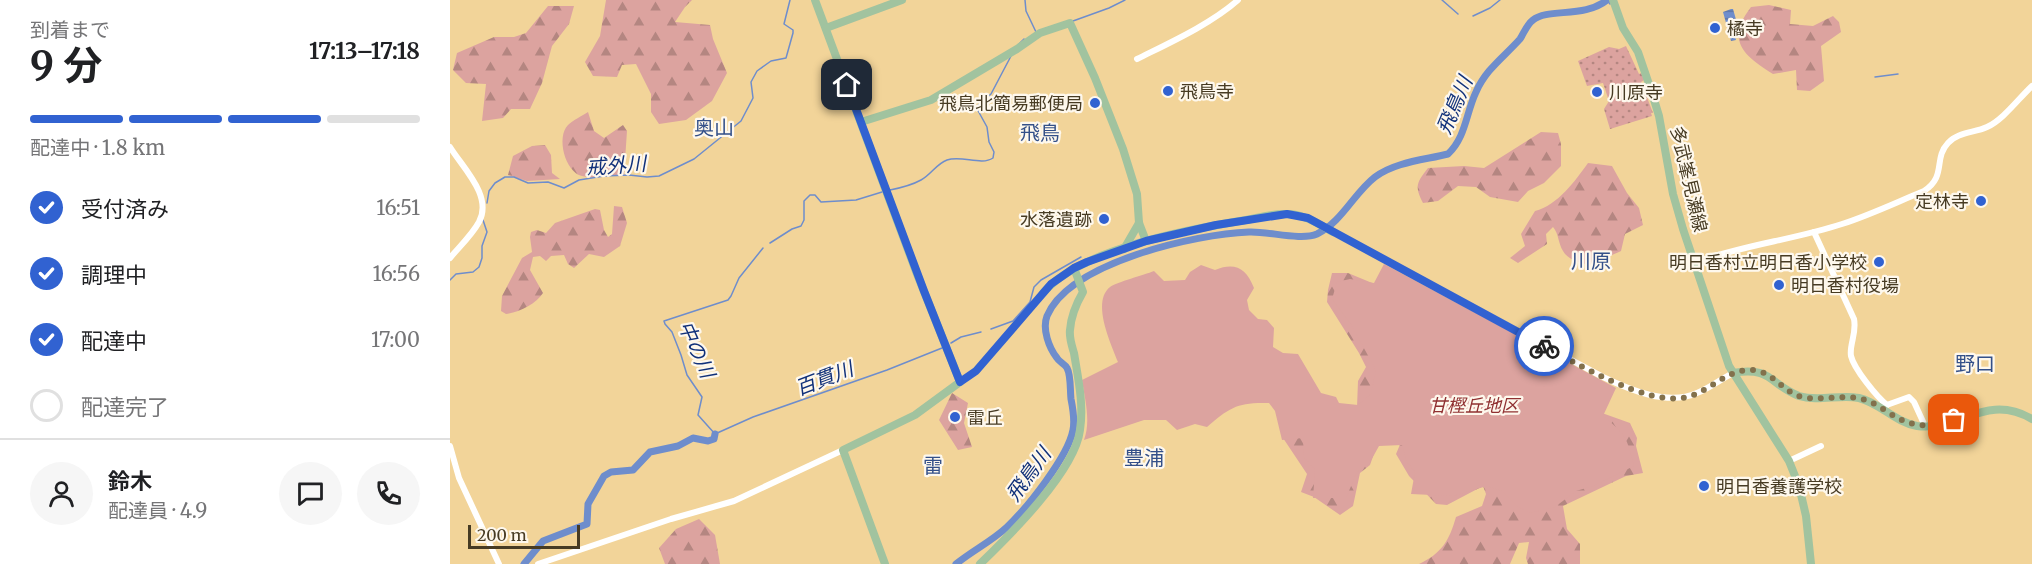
<!DOCTYPE html>
<html lang="ja">
<head>
<meta charset="utf-8">
<style>
	:root { --surface:#fff; --page:#f6f6f6; --text:#202124; --muted:#757577; --line:#e0e0e0; --accent:#3162d1 }
	body { margin:0; font-family:Merriweather,"Noto Sans JP",serif; background:var(--page); color:var(--text); height:100vh; display:flex; flex-direction:column; font-size:22px; white-space:nowrap }
	* { box-sizing:border-box; margin:0 }
	p { font-size:20px; color:var(--muted) }
	.icon { flex:none; width:33px; height:33px; fill:none; stroke:currentColor; stroke-width:2; stroke-linecap:round; stroke-linejoin:round }
	.map { position:relative; flex:1; overflow:hidden }
	.panel { display:flex; flex-direction:column; background:var(--surface); width:450px }
	.panel>* { flex:none }
	.scale { position:absolute; left:18px; bottom:15px; width:112px; box-sizing:border-box; padding-left:6px; border:3px solid #473b23; border-top:0; font-size:16px; line-height:21px; white-space:nowrap; color:#473b23; -webkit-text-stroke:4px #fef8ed; paint-order:stroke }
	.pin { position:absolute; display:grid; place-items:center; width:51px; height:51px; color:#fff; margin:-26px; border-radius:12px; box-shadow:0 3px 9px #0006 }
	.courier { position:absolute; display:grid; place-items:center; width:60px; height:60px; margin:-30px; border:4px solid #3162d1; border-radius:50%; background:#fff; color:#222; box-shadow:0 2px 8px #0007 }
	.summary em { font-style:normal; font-weight:700 }
	.summary div { display:flex; flex-direction:column-reverse }
	.summary { display:flex; align-items:center; justify-content:space-between; height:102px; padding:0 30px }
	h1 { font-size:39px; font-weight:700; line-height:45px }
	.bar { display:grid; grid-template-columns:repeat(4,1fr); gap:9px 6px; align-content:center; height:72px; padding:0 30px }
	.bar i { height:8px; border-radius:4px; background:var(--line) }
	.bar .current { background:var(--accent) }
	.bar p { grid-column:span 4 }
	.line { display:flex; align-items:center; gap:15px; padding:0 30px; border-top:2px solid var(--line) }
	.line div { flex:1 }
	.round { display:grid; place-items:center; flex:none; width:63px; height:63px; border-radius:32px; background:var(--page) }
	ol { padding:0 30px; list-style:none }
	li { display:flex; align-items:center; gap:18px; height:66px }
	li p { margin-inline-start:auto }
	li .icon { padding:6px; border-radius:50%; background:var(--accent); color:#fff; stroke-width:4 }
	li:last-child { color:var(--muted) }
	li i { width:33px; height:33px; border:3px solid var(--line); border-radius:50% }
	main { display:flex; flex:1; min-height:0 }
	.map>svg:first-child { display:block }
	.grass { fill:url(#grass-dots) }
	.forest { fill:url(#forest-firs) }
	.park { fill:#dca39f }
	.water { fill:url(#water-rules) }
	.lines { fill:none; stroke-linecap:round; stroke-linejoin:round }
	.stream { stroke:#6e8dcc; stroke-width:1.5 }
	.river { stroke:#6e8dcc; stroke-width:7 }
	.minor { stroke:#fff; stroke-width:6 }
	.major { stroke:#a1c39f; stroke-width:8 }
	.done { stroke:#83714c; stroke-width:6; stroke-dasharray:0 10.8 }
	.route { stroke:#3162d1; stroke-width:8 }
	.poi-dot { fill:#3162d1; stroke:#fef8ed; stroke-width:2 }
	.labels { text-anchor:middle; dominant-baseline:central; stroke-width:4.5; stroke-linejoin:round; paint-order:stroke }
	.poi-label { font-size:18px; fill:#473b23; stroke:#fef8ed; text-anchor:start }
	.street-label { font-size:18px; fill:#473b23; stroke:#fef8ed }
	.park-label { font-size:18px; font-style:italic; fill:#903031; stroke:#fef8ed }
	.water-label { font-size:20px; font-style:italic; fill:#11317a; stroke:#fef8ed }
	.neighbourhood-label { font-size:20px; fill:#345089; stroke:#fef8ed }
</style>
</head>
<body>
<main>
<section class="panel">
<div class="summary"><div><h1>9 分</h1><p>到着まで</p></div><em>17:13–17:18</em></div>
<div class="bar"><i class="current"></i><i class="current"></i><i class="current"></i><i></i><p>配達中 · 1.8 km</p></div>
<ol>
<li><svg class="icon" aria-label="check" viewBox="0 0 24 24"><path d="M5 12l5 5 9-10"/></svg>受付済み<p>16:51</p></li>
<li><svg class="icon" aria-label="check" viewBox="0 0 24 24"><path d="M5 12l5 5 9-10"/></svg>調理中<p>16:56</p></li>
<li><svg class="icon" aria-label="check" viewBox="0 0 24 24"><path d="M5 12l5 5 9-10"/></svg>配達中<p>17:00</p></li>
<li><i></i>配達完了</li>
</ol>
<div class="line" style="height:108px"><a class="round"><svg class="icon" aria-label="person" viewBox="0 0 24 24"><circle cx="12" cy="8" r="4"/><path d="M4 21q1-7 8-7t8 7"/></svg></a><div><b>鈴木</b><p>配達員 · 4.9</p></div><a class="round"><svg class="icon" aria-label="chat" viewBox="0 0 24 24"><path d="M4 5h16v11H9l-5 4z"/></svg></a><a class="round"><svg class="icon" aria-label="phone" viewBox="0 0 24 24"><path d="M5 4h4l2 5-3 2q2 4 5 5l2-3 5 2v4C11 20 4 13 5 4z"/></svg></a></div>
</section>
<div class="map">
<svg width="1582" height="564" viewBox="0 0 1582 564">
	<defs>
		<pattern id="grass-dots" width="8" height="8" patternUnits="userSpaceOnUse" patternTransform="scale(1.5)"><rect width="8" height="8" fill="#dca39f"/><path d="M2 2h.1M6 6h.1" fill="none" stroke="#b48681" stroke-width="1.8" stroke-linecap="round"/></pattern>
		<pattern id="forest-firs" width="22" height="20" patternUnits="userSpaceOnUse" patternTransform="scale(1.5)"><rect width="22" height="20" fill="#dca39f"/><path d="M5 1l3.5 6h-7zM16 11l3.5 6h-7z" fill="#b48681"/></pattern>
		<pattern id="water-rules" width="6" height="5" patternUnits="userSpaceOnUse" patternTransform="scale(1.5)"><rect width="6" height="5" fill="#6e8dcc"/><path d="M0 2.5h6" fill="none" stroke="#5c74a5"/></pattern>
	</defs>
	<rect width="100%" height="100%" fill="#f2d499"/>
	<!-- grass -->
	<path class="grass" d="M1176 46 1189 74 1191 73 1194 80 1191 82 1203 113H1201L1202 116 1160 129 1154 109 1159 101 1153 83 1137 86 1128 61 1159 47 1169 49Z"/>
	<!-- forest -->
	<g class="forest">
		<path d="M156 0H242L235 7 225 22 260 25 263 39 277 73 262 101 236 120 209 124 201 112V94L186 64 172 65 167 77 143 76 135 62 150 36Z"/>
		<path d="M1319 5 1341 10 1340 24 1363 26 1383 16 1389 22 1391 32 1371 46 1374 81 1360 91 1347 90 1346 70 1323 74C1294 56 1275 41 1301 7Z"/>
		<path d="M98 6H124L119 24 102 46 92 83 80 109H61L53 118 32 121 36 84 16 83 3 70 7 53 44 37H64L76 33Z"/>
		<path d="M138 112 144 131 154 138 173 125 177 131 174 175C162 175 143 179 132 176 115 172 106 137 118 125 123 120 132 116 138 112Z"/>
		<path d="M1091 132 1108 133 1111 144V166L1094 183 1078 191 1068 202 1040 197 1026 187 1008 186 988 201 973 203C964 186 967 182 978 168L1014 166 1034 168Z"/>
		<path d="M95 145 101 155 102 173 110 179 77 181 58 175 63 156 82 146Z"/>
		<path d="M1138 163 1162 166 1177 193 1189 208 1193 225 1175 234 1171 251C1160 257 1150 257 1140 265 1130 263 1118 260 1113 251 1108 243 1109 234 1103 227L1096 234 1097 244 1068 263 1060 258 1075 246 1071 234 1085 211C1108 205 1125 181 1138 163Z"/>
		<path d="M164 206 172 207 177 223 170 246 154 257 139 254 124 268 118 264 114 255 101 256 96 261 90 256 83 257 80 270 93 293C86 304 70 312 56 314L51 311 52 296 72 258 82 252 80 237 81 232 87 230 96 233 105 223 145 209 150 210 154 230 158 237 162 234Z"/>
		<path d="M882 273H898L927 285 1152 413 1180 423 1187 438 1186 446 1193 473 1176 476 1113 506 1117 529 1130 544V564H1078L1076 558 1079 542 1069 543 1060 564H969C992 553 999 541 1006 517L1032 506 1036 494 1033 486 997 505 986 504 959 476 946 454 957 428 927 445 920 465 910 473 903 506 890 515 864 497 851 492 857 474 833 438 827 410 714 282 796 298 797 310 821 348 869 394 887 405 907 407 908 381 916 367 909 353 877 302 878 290Z"/>
		<path d="M502 393 518 403 514 423 522 447 508 450 489 420Z"/>
		<path d="M249 519 265 535 270 564H215L209 548 226 529Z"/>
	</g>
	<!-- park -->
	<path class="park" d="M934 264 1166 388 1153 416C1176 434 1177 438 1184 466L1143 486 1126 491 1105 507 1080 513 1067 506 1052 491 1037 486 1003 496 961 494 965 472 957 462 952 445 929 446 919 464 907 472 896 498H863L865 470 854 457 853 438 832 440 825 411 819 403C788 402 780 407 757 427L745 424 727 430 716 420H694L634 440C641 421 635 400 632 380L668 362C661 344 641 302 660 287 667 282 694 275 704 271L714 281 735 280 740 272 751 265 765 270C785 262 796 268 804 288L797 300 799 310 808 319 817 320 824 328 823 347 833 353 848 354 871 393 886 397 889 403 908 405 921 394 926 370 900 323 882 299 887 282 900 279 924 283Z"/>
	<!-- water -->
	<path class="water" d="M1281 9H1283L1287 23 1282 28 1286 40 1281 41 1273 12Z"/>
	<g class="lines">
		<!-- stream -->
		<g class="stream">
			<path d="M575 0 576 11 586 32"/>
			<path d="M992 0 1008 14"/>
			<path d="M1157 0 1160 4"/>
			<path d="M1023 16 1040 8 1050 0"/>
			<path d="M623 21 659 8 675 0"/>
			<path d="M567 46 574 39"/>
			<path d="M1425 77 1448 74"/>
			<path d="M440 190C450 188 462 185 471 180 481 175 486 164 497 160 512 155 531 166 543 158L544 152 539 142 537 127 526 107 541 94 561 56"/>
			<path d="M37 203 39 191 45 183 55 177H64L78 183 98 182 114 188 129 180 154 176 179 175 197 177 209 176 244 159 291 121 303 98 301 82 307 71 321 61 336 58 343 33V30L334 24 340 0"/>
			<path d="M320 243 342 229 351 226 354 220V201L360 195H365L371 202 406 200 432 192"/>
			<path d="M313 248 289 278 281 296 278 300 214 321 215 324 222 332 231 355 237 375 252 397 248 415 265 434 303 417 437 370 492 348"/>
			<path d="M0 280 6 274 23 272 29 267 32 258V246L37 232 33 220"/>
			<path d="M541 329 563 321 580 302 584 287 591 280 631 257"/>
			<path d="M501 343 511 337 531 332"/>
		</g>
		<!-- river -->
		<g class="river">
			<path d="M74 564 93 541 137 524 138 504 154 476 161 472 183 470 200 452 228 446 243 438 258 441 264 439 265 434"/>
			<path d="M506 564C522 551 542 541 557 527 577 508 618 457 623 430 625 420 623 409 621 399 620 390 621 375 617 368 615 364 609 362 607 358 599 348 592 329 597 316 620 262 746 234 799 232 818 231 851 241 867 234 892 222 904 193 925 177 945 162 974 160 998 154 1016 137 1016 113 1026 92 1036 69 1054 57 1070 39 1074 33 1077 24 1083 20 1098 8 1135 18 1157 0"/>
		</g>
		<!-- minor -->
		<g class="minor">
			<path d="M687 59C719 43 761 24 788 0"/>
			<path d="M0 147C13 168 43 196 29 222 22 235 9 247 0 258"/>
			<path d="M883 232 1153 377C1180 390 1218 406 1247 393 1260 388 1271 379 1283 373"/>
			<path d="M1364 232 1404 319C1407 333 1399 345 1401 356 1404 369 1427 397 1437 405"/>
			<path d="M1244 263C1292 245 1343 240 1392 224 1420 215 1447 202 1474 191 1497 176 1483 159 1498 143 1508 132 1524 133 1537 127 1553 120 1569 98 1582 86"/>
			<path d="M510 382 526 371 593 293"/>
			<path d="M1434 406 1459 397 1464 402 1475 426"/>
			<path d="M0 446 9 478 49 564"/>
			<path d="M1339 461 1371 446"/>
			<path d="M88 564 221 519 284 501 393 450"/>
		</g>
		<!-- major -->
		<g class="major">
			<path d="M365 0 467 274 510 382 465 415 393 450 435 564"/>
			<path d="M1163 0 1173 28 1188 52 1202 93 1209 116 1223 194 1233 229 1279 366 1339 461 1349 486 1356 516 1361 564"/>
			<path d="M376 28 452 0"/>
			<path d="M411 122 481 100 567 49 590 33 620 23 645 78 673 149 687 194 689 223 696 241"/>
			<path d="M674 249 689 223"/>
			<path d="M593 293C630 249 740 229 796 220 809 218 824 213 837 214 854 214 869 224 883 232"/>
			<path d="M1283 373C1322 366 1320 385 1349 396 1368 402 1390 394 1409 398 1430 403 1445 422 1467 426 1508 432 1536 392 1582 419"/>
			<path d="M530 564C560 535 625 471 630 430 634 404 628 378 624 353 622 346 619 338 620 330 621 316 626 304 633 292L624 268"/>
		</g>
	</g>
	<g class="lines">
		<!-- done -->
		<path class="done" d="M1094 346C1128 364 1194 404 1233 398 1261 393 1279 364 1309 371 1326 376 1335 393 1352 397 1370 401 1389 395 1407 398 1417 399 1427 405 1436 411 1462 428 1475 428 1504 420"/>
		<!-- route -->
		<path class="route" d="M397 85 474 291 510 382 526 371 601 284 624 268 637 262 696 241 766 225 837 214 858 218 1094 346"/>
	</g>
	<!-- markers -->
	<g class="poi-dot">
		<circle cx="1265" cy="28" r="6"/>
		<circle cx="718" cy="91" r="6"/>
		<circle cx="1147" cy="92" r="6"/>
		<circle cx="645" cy="103" r="6"/>
		<circle cx="1531" cy="201" r="6"/>
		<circle cx="654" cy="219" r="6"/>
		<circle cx="1429" cy="262" r="6"/>
		<circle cx="1329" cy="285" r="6"/>
		<circle cx="505" cy="417" r="6"/>
		<circle cx="1254" cy="486" r="6"/>
	</g>
	<g class="labels">
		<!-- poi labels -->
		<g class="poi-label">
			<text x="1277" y="28">橘寺</text>
			<text x="730" y="91">飛鳥寺</text>
			<text x="1159" y="92">川原寺</text>
			<text x="633" y="103" text-anchor="end">飛鳥北簡易郵便局</text>
			<text x="1519" y="201" text-anchor="end">定林寺</text>
			<text x="642" y="219" text-anchor="end">水落遺跡</text>
			<text x="1417" y="262" text-anchor="end">明日香村立明日香小学校</text>
			<text x="1341" y="285">明日香村役場</text>
			<text x="517" y="417">雷丘</text>
			<text x="1266" y="486">明日香養護学校</text>
		</g>
		<!-- street labels -->
		<g class="street-label">
			<text transform="translate(1239 179) rotate(77)">多武峯見瀬線</text>
		</g>
		<!-- park labels -->
		<g class="park-label">
			<text x="1024" y="405">甘樫丘地区</text>
		</g>
		<!-- water labels -->
		<g class="water-label">
			<text transform="translate(1004 105) rotate(-67)">飛鳥川</text>
			<text transform="translate(166 165) rotate(-4)">戒外川</text>
			<text transform="translate(247 349) rotate(66)">中の川</text>
			<text transform="translate(374 378) rotate(-21)">百貫川</text>
			<text transform="translate(578 474) rotate(-54)">飛鳥川</text>
		</g>
		<!-- neighbourhood labels -->
		<g class="neighbourhood-label">
			<text x="264" y="127">奥山</text>
			<text x="590" y="132">飛鳥</text>
			<text x="1141" y="260">川原</text>
			<text x="1525" y="363">野口</text>
			<text x="694" y="457">豊浦</text>
			<text x="483" y="465">雷</text>
		</g>
	</g>
</svg>
<div class="scale">200 m</div>
<div class="pin" style="left:1504px;top:420px;background:#ea580c"><svg class="icon" aria-label="bag" viewBox="0 0 24 24"><path d="M5 8h14l-1 12H6zM9 8a3 3 0 0 1 6 0"/></svg></div>
<div class="pin" style="left:397px;top:85px;background:#1f2937"><svg class="icon" aria-label="home" viewBox="0 0 24 24"><path d="M3 11l9-7 9 7M6 9v11h12V9"/></svg></div>
<div class="courier" style="left:1094px;top:346px"><svg class="icon" aria-label="bike" viewBox="0 0 24 24"><circle cx="6" cy="16" r="4"/><circle cx="18" cy="16" r="4"/><path d="M6 16l4-8h5l3 8M10 8l3 8H6M13 5h3"/></svg></div>
</div>
</main>
</body>
</html>
